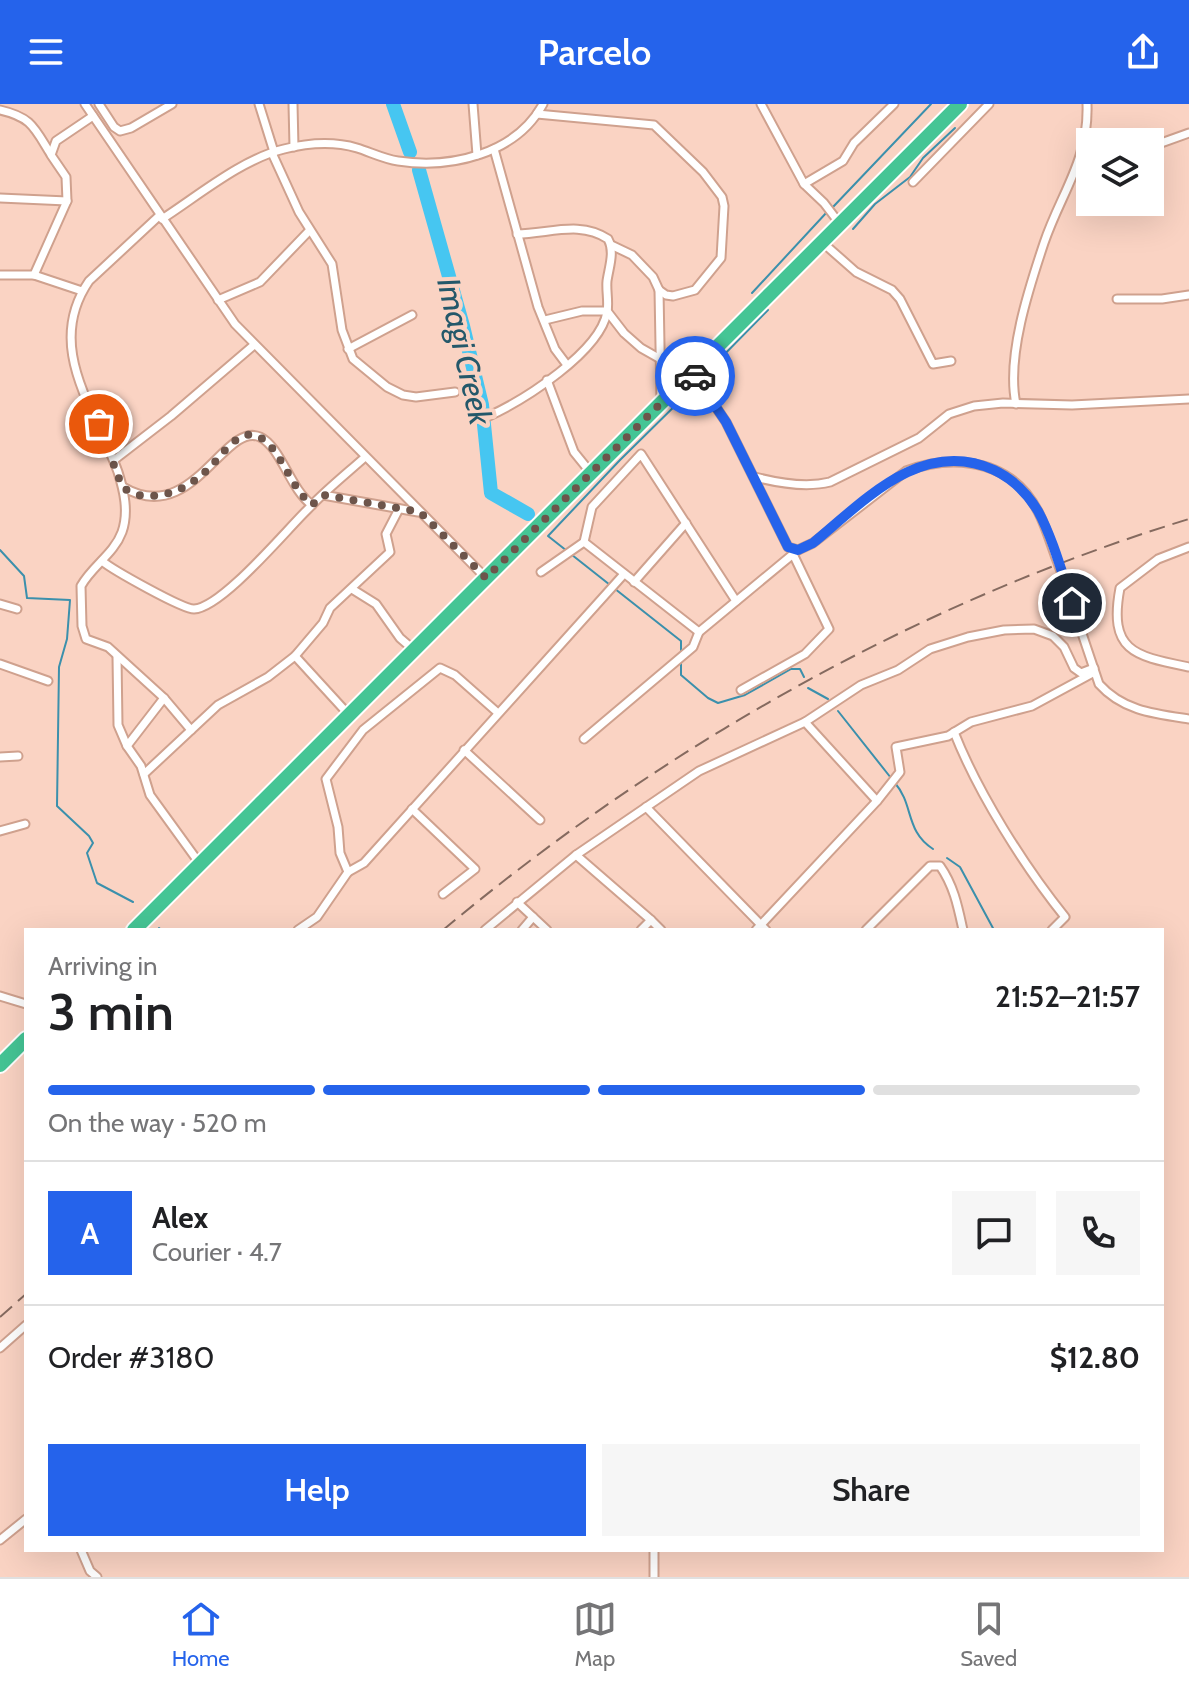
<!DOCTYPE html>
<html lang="en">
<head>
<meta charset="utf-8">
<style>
	:root { --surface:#fff; --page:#f6f6f6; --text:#202124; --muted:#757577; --line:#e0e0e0; --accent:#2563eb }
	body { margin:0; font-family:Cabin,sans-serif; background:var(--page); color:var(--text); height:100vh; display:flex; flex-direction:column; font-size:30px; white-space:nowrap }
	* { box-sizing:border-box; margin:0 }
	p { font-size:26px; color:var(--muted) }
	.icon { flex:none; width:44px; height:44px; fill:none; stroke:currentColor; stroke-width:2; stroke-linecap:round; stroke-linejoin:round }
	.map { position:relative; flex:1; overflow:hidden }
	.panel { position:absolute; left:24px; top:824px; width:1140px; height:624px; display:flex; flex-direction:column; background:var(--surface); border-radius:0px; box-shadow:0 8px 32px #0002 }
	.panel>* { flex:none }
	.buttons { position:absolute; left:1076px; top:24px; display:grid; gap:16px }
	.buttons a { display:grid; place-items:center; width:88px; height:88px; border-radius:0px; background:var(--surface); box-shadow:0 8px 32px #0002; font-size:40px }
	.pin { position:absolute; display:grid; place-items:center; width:68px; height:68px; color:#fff; margin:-34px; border:4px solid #fff; border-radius:50%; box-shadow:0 2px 8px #0007 }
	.courier { position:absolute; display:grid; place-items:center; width:80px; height:80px; margin:-40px; border:6px solid #2563eb; border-radius:50%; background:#fff; color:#222; box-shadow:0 2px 10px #0007 }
	.summary em { font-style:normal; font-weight:600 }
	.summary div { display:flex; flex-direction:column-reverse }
	.summary { display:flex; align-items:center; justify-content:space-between; height:136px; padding:0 24px }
	h1 { font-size:52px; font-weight:600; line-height:60px }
	.bar { display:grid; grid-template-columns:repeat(4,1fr); gap:12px 8px; align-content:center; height:96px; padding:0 24px }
	.bar i { height:10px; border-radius:6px; background:var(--line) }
	.bar .active { background:var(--accent) }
	.bar p { grid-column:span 4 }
	.line { display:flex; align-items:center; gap:20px; padding:0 24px; border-top:2px solid var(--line) }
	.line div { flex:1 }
	.round { display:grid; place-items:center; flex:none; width:84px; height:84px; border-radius:0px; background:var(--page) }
	.button { display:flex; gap:16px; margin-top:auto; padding:16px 24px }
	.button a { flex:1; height:92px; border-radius:0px; background:var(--accent); color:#fff; font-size:32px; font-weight:600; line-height:92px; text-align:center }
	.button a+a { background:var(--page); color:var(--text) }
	header { display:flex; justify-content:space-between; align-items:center; height:104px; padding:0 24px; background:var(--accent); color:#fff; font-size:36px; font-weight:600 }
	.dock { display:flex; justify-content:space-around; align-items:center; height:112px; border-top:2px solid var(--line); background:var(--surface); font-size:22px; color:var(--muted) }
	.dock a { display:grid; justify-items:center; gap:4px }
	.dock .active { color:var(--accent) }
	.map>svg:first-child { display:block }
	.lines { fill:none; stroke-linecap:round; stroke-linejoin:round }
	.stream { stroke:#3b90ac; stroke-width:2 }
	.river { stroke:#46c6f1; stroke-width:14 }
	.street-casing { stroke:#cfa18e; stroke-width:11 }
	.highway-casing { stroke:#fff; stroke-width:18 }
	.street { stroke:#fff; stroke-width:7 }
	.highway { stroke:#45c595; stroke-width:14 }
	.rail { stroke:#856a5f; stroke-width:2; stroke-dasharray:16 8; stroke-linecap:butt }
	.street-bridge-casing { stroke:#cfa18e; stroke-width:11; stroke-linecap:butt }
	.street-bridge { stroke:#fff; stroke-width:7 }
	.done { stroke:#6d554b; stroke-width:8; stroke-dasharray:0 14.4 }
	.route { stroke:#2563eb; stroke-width:10 }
	.labels { text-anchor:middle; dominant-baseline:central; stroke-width:8; stroke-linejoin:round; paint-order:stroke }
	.water-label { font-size:32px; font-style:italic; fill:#24586a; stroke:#fad3c3 }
</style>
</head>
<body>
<header><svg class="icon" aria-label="menu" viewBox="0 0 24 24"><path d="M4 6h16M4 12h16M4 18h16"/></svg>Parcelo<svg class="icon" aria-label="share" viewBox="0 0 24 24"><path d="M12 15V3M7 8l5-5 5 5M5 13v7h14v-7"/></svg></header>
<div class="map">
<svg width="1189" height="1473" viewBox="0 0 1189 1473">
	<rect width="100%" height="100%" fill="#fad3c3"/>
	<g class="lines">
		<!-- stream -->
		<g class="stream">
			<path d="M832 104 931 0"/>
			<path d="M853 125 875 100 910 73 923 54 955 24"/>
			<path d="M752 189 827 108"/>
			<path d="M708 267 768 206"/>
			<path d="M0 446 24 472 27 494 70 496 67 535 59 563 57 702 89 732 93 739 87 749 97 779 133 798"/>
			<path d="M681 549V537L548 432 620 356 695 282"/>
			<path d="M681 555V571L708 594 718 599 745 591 791 565H800L804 573"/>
			<path d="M808 584 828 595"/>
			<path d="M838 607 891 674"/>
			<path d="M895 679C914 701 905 727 933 745"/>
			<path d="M947 754 960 763 994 826"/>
			<path d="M159 824 161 826"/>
		</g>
		<!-- river -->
		<g class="river">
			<path d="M393 0 410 48"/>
			<path d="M419 66 463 222 482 301 491 389 528 410"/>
		</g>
		<!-- street casing -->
		<g class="street-casing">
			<g id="street">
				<path d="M85 0 235 220 486 474"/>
				<path d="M99 0 114 23 120 27 131 24 172 0"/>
				<path d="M259 0 274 48"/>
				<path d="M293 0 294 43"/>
				<path d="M473 0 477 51"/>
				<path d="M761 0 804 80 824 99 840 120"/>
				<path d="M0 6C31 13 34 23 50 49"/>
				<path d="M537 10 654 21 703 68 722 93 724 102 721 154 695 186 673 192 666 191 659 186 653 173 632 151 611 141"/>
				<path d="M1150 43 1189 29"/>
				<path d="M494 45 538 203 555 245 567 261"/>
				<path d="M272 49 299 108 332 160 342 226 353 255 387 283 403 291 416 293 455 288"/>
				<path d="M913 78 989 0"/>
				<path d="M804 80 843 57 854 39 894 0"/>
				<path d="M0 94 67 97"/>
				<path d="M160 111 89 177C44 243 95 304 118 368 124 387 129 408 122 428 114 450 92 462 81 482L82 522 86 535 108 543 164 594 191 626"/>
				<path d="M162 115C199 91 242 55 284 45 308 39 333 37 357 44 370 48 384 55 398 57 451 65 516 50 543 0"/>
				<path d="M822 138 856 168 892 186 900 195 933 260 951 257"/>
				<path d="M0 171H34L82 187"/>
				<path d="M34 171 67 97 66 73 51 51 56 37 93 12"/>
				<path d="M659 186 661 297"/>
				<path d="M1117 195H1162L1189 191"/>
				<path d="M218 196 260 178 309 127"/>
				<path d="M545 216 582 207H607L624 229 641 244 671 261 692 268 726 318 788 443 798 446 813 439 906 367C947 352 996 354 1026 389 1041 407 1047 429 1055 451"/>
				<path d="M348 245 412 211"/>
				<path d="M547 276 574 348 591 369"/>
				<path d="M1016 300C1006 253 1029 184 1044 139 1061 89 1089 56 1087 0"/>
				<path d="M489 312C524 296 600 248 607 208 609 198 606 187 607 177 609 163 615 148 608 135 580 116 548 130 517 130"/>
				<path d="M114 356 171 312 254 241"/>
				<path d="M755 373C778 379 806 384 830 378L919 334 949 310 974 302 1003 299 1072 301 1189 295"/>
				<path d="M123 383C192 424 224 317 260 333 281 343 290 385 312 401"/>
				<path d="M323 391 418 408"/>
				<path d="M584 438 699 528"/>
				<path d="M1189 443 1158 455 1120 484C1108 548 1135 552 1189 563"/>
				<path d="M102 457C113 466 182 505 194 505 222 504 287 425 309 404 326 386 346 370 364 354"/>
				<path d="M541 468 584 438 592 403 641 350 736 497"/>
				<path d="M1062 470 1099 580C1123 607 1155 610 1189 615"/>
				<path d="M634 478 686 419"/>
				<path d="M352 485 376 500 400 534 414 546"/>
				<path d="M0 500 17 505"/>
				<path d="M295 552 349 611"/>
				<path d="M117 553 118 621 127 642 141 662 150 691 200 760"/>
				<path d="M0 560 48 577"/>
				<path d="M741 586 805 550 829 525 793 450"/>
				<path d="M498 609 455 571 440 564 363 626 326 675 338 723 340 749 348 768 364 759 624 470"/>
				<path d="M805 618 877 697"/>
				<path d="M954 628C978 689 1024 762 1065 813L1052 826"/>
				<path d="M584 635 693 543 699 528 798 446"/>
				<path d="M127 642 164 594"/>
				<path d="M464 646 540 716"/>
				<path d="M0 653 18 652"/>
				<path d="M144 670 218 601 268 573 295 552 323 519 330 504 390 448 386 430 399 405"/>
				<path d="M646 703 766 826"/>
				<path d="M412 705 475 765 443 790"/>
				<path d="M0 727 25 720"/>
				<path d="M576 751 651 816 641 826"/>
				<path d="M517 798 547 826"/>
				<path d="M651 816 661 826"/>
				<path d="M298 826 317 813 348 768"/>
				<path d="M485 826 576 751 699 667 805 618 861 581 898 566 930 545 968 533 1004 526 1034 525 1053 532 1064 543 1074 564 1081 569 1094 564"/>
				<path d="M522 826 533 813"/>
				<path d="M756 826 877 697 900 668 896 643 948 632 971 618 1032 602 1091 570"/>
				<path d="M866 826 930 762H940C954 782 958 803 963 826"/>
				<path d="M0 892 26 900"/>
				<path d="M0 1244 26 1221"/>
				<path d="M0 1436 26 1415"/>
				<path d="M81 1446 90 1467 97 1473"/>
				<path d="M654 1446V1473"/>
			</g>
		</g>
		<!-- highway casing -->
		<g class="highway-casing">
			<g id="highway">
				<path d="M134 826 960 0"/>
				<path d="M0 961 26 935"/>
			</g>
		</g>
		<!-- street -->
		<use href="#street" class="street"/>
		<!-- highway -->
		<use href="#highway" class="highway"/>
		<!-- rail -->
		<g class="rail">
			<path d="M443 826C662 643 915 499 1189 415"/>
			<path d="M0 1213 26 1190"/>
		</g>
		<!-- street-bridge casing -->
		<g class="street-bridge-casing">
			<path id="street-bridge" d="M1055 451 1062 470"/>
		</g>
		<!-- street-bridge -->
		<use href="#street-bridge" class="street-bridge"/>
	</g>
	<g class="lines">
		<!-- done -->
		<path class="done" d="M99 320C104 331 119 378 123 383 130 390 143 393 152 392 173 391 191 381 206 367 219 356 235 327 254 331 279 337 290 385 312 401L323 391 420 408 486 474 692 268 695 272"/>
		<!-- route -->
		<path class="route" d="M695 272 726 318 788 443 798 446 813 439C864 397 922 333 994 366 1013 375 1027 389 1038 407 1053 435 1062 469 1072 499"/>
	</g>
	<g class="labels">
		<!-- water labels -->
		<g class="water-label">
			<text transform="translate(465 247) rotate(77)">Imagi Creek</text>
		</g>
	</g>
</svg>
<div class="buttons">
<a><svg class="icon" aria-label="layers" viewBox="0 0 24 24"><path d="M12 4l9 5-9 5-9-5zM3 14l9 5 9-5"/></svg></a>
</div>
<div class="pin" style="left:99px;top:320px;background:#ea580c"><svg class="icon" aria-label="bag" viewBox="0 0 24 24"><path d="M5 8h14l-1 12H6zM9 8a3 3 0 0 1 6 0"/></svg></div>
<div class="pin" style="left:1072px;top:499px;background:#1f2937"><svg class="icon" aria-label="home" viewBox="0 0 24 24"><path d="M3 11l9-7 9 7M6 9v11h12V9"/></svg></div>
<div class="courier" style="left:695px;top:272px"><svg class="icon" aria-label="car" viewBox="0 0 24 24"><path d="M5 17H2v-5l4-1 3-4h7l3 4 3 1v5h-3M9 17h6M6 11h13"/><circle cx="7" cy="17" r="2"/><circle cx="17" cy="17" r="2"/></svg></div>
<section class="panel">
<div class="summary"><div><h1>3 min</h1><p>Arriving in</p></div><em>21:52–21:57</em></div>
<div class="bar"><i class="active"></i><i class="active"></i><i class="active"></i><i></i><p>On the way · 520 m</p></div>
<div class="line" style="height:144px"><b class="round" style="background:var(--accent);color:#fff">A</b><div><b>Alex</b><p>Courier · 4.7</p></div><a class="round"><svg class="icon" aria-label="chat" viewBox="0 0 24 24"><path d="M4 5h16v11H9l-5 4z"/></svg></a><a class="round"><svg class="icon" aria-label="phone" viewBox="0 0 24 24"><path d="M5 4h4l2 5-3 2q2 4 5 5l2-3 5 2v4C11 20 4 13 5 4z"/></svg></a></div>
<div class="line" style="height:104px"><div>Order #3180</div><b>$12.80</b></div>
<div class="button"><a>Help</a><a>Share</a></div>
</section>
</div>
<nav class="dock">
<a class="active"><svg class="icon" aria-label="home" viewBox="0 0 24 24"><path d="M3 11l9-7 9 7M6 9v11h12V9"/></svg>Home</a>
<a><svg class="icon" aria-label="map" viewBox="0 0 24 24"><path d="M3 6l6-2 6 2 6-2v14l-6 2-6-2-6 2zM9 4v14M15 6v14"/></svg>Map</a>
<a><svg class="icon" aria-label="saved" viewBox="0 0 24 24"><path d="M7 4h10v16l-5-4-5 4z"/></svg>Saved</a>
</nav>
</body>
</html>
